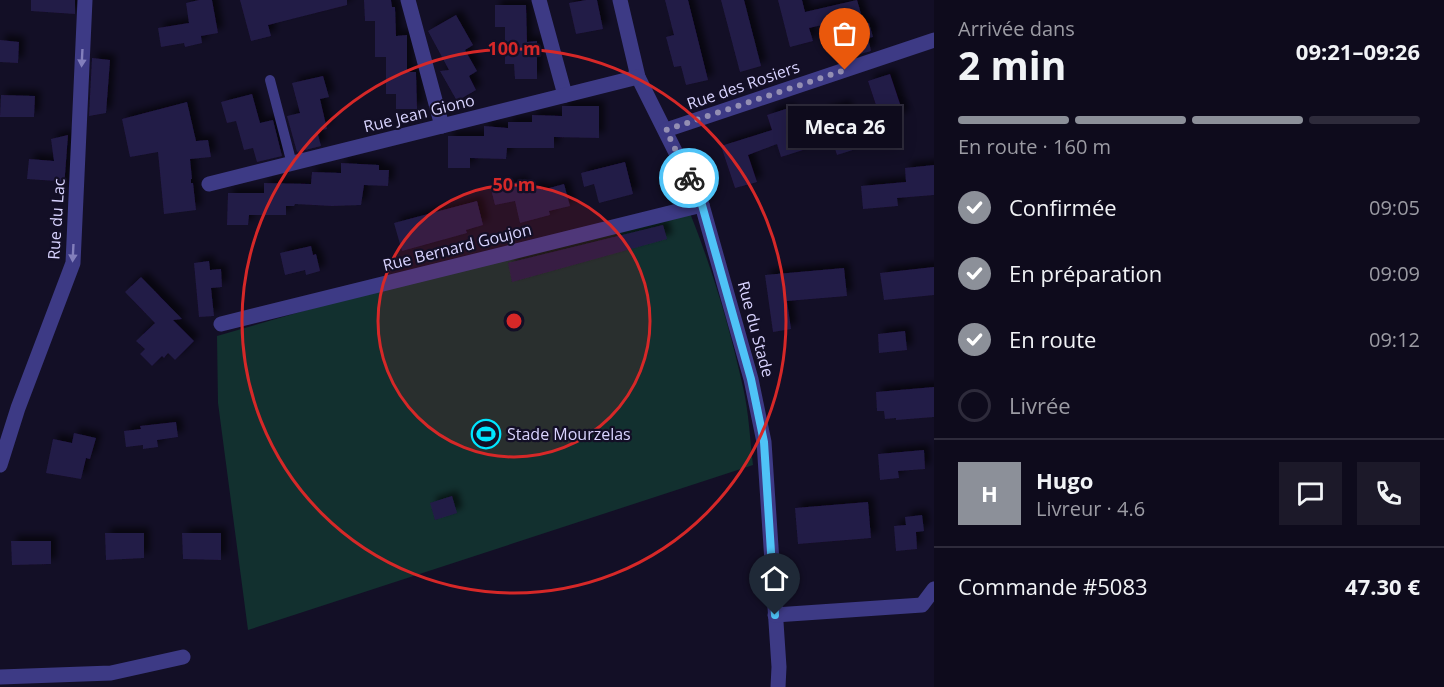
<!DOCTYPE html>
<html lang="fr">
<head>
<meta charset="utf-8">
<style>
	:root { --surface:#0e0b1c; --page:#1c1929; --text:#f1f3f6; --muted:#9b9ba3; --line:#2e2b3b; --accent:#8c9099 }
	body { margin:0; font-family:"Open Sans",sans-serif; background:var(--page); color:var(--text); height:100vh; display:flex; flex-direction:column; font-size:22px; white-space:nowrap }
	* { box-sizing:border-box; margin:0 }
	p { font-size:20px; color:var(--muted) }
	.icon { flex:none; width:33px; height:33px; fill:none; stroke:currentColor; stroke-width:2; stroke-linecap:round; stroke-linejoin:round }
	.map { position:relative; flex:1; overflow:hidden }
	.details { display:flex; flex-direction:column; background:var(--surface); width:510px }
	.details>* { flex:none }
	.pin { position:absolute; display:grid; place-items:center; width:51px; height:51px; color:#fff; margin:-62px -26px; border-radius:50% 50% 50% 0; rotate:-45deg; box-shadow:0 0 6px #0007 }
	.pin .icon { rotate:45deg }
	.courier { position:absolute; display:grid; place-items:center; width:60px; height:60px; margin:-30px; border:4px solid #4fc3f7; border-radius:50%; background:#fff; color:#222; box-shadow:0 2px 8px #0007 }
	.bubble { position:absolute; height:42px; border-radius:0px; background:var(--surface); box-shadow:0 3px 15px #0003,0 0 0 2px var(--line); font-size:20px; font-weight:700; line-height:42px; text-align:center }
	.summary em { font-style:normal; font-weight:700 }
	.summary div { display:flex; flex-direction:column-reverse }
	.summary { display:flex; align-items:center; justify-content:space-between; height:102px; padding:0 24px }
	h1 { font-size:39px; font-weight:700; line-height:45px }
	.bar { display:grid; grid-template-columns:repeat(4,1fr); gap:9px 6px; align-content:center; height:72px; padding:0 24px }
	.bar i { height:8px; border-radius:4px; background:var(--line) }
	.bar .on { background:var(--accent) }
	.bar p { grid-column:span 4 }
	.line { display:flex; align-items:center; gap:15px; padding:0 24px; border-top:2px solid var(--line) }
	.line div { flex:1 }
	.round { display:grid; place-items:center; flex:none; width:63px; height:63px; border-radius:0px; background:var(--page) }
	ol { padding:0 24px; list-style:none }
	li { display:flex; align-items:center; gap:18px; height:66px }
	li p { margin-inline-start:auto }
	li .icon { padding:6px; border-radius:50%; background:var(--accent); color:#fff; stroke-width:4 }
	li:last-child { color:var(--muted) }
	li i { width:33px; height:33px; border:3px solid var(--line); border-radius:50% }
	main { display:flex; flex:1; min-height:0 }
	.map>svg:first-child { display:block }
	.green { fill:#12302f }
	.building { fill:#241b47; filter:url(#shadow) }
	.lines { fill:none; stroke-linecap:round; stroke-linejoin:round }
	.service { stroke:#3d3a85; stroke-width:10 }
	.minor { stroke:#3d3a85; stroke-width:15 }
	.tertiary { stroke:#3d3a85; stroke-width:15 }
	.oneway { fill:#837fbc }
	.done { stroke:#948fb3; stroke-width:6; stroke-dasharray:0 10.8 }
	.route { stroke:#4fc3f7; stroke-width:8 }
	.ring { fill:none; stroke:#d62828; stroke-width:3 }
	.labels { text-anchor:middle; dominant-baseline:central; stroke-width:4.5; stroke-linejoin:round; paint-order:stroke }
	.street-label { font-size:16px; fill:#d9d4ff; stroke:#130f26 }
	.poi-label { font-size:16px; fill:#d9d4ff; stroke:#130f26; text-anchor:start }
	.centre { fill:#d62828; stroke:#130f26; stroke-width:3 }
	.ring-label { font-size:18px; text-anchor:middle; font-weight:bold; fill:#d62828; stroke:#130f26; stroke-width:4.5; stroke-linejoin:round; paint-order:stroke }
</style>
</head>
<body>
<main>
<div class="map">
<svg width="934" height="687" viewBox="0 0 934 687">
	<defs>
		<filter id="shadow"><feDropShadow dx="5.5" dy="-5.5" stdDeviation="3" flood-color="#0009"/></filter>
	</defs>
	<rect width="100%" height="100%" fill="#130f26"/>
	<!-- green -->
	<path class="green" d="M685 201C710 261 729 324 743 387 749 413 750 440 753 465L248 630 218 403 217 336Z"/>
	<!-- building -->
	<g class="building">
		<path d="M31 0H75V14L31 11Z"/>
		<path d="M199 0H212L218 33 201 36 202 43 185 47 184 43 161 47 158 28 189 23 186 3Z"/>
		<path d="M240 0H347V5L268 25 271 36 251 41Z"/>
		<path d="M364 0H391L392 7H395L396 36 407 35V72H416L417 109H396V94H386V57H375V21H365Z"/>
		<path d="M586 0H597L603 29 576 34 569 3Z"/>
		<path d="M665 0H688L708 80 686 85 681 66 674 67 666 37 674 35Z"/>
		<path d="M721 0H744L761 66 740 72Z"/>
		<path d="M778 0H802L805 12 857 0 864 24 869 23 873 37 868 38 871 51 849 57 840 21 809 28 813 41 790 47Z"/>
		<path d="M495 5H526L527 42 537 41V79H515L514 64H505V27H495Z"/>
		<path d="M456 15 473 45 465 50 477 71 469 76 476 90 457 101 440 71 449 70 428 31Z"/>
		<path d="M0 40 19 42 18 63 0 62Z"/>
		<path d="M92 58 110 60 106 113 89 116Z"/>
		<path d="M890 74 904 116 882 123 868 81Z"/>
		<path d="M323 76 329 97 320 99 327 129 317 131 321 146 297 152 287 116 300 113 292 83Z"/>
		<path d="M252 94 260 123 273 120 282 156 257 162 253 148 244 150 236 121 227 123 221 102Z"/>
		<path d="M1 95 35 96 34 117H0Z"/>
		<path d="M187 102 196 141 208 140 211 157 190 159 192 179H191V183H193L196 210 164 214 158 152 130 157 122 119Z"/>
		<path d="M845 105 859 148 837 155 823 112Z"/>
		<path d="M562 106H599V138L554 137V148H507L506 159 470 158V168H448V136H484V126L508 128V122H532V115L562 116Z"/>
		<path d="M789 108 803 150 781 157 777 144 748 155 757 182 735 188 721 146 772 130 767 115Z"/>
		<path d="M68 135 64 188H57L56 181 27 179 29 159 54 161 51 139Z"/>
		<path d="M625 162 633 194 599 203 594 184 584 187 581 173Z"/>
		<path d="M341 163 379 165V170H389L388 186 364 185 361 205 332 206 295 204 294 206H286V215H249L248 225H227L228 193H264V183L311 184 312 172 341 173Z"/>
		<path d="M934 165V195L897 198 898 206 863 209 861 186 906 182 905 168Z"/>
		<path d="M522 181 524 190 541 186 542 190 564 184 570 206 549 211 550 215 520 223 515 201 495 205 491 189Z"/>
		<path d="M477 201 483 225 466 230 467 233 402 251 394 223Z"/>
		<path d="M663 225 667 239 512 282 508 263Z"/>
		<path d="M311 246 313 255 316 254 320 271 306 275 305 270 285 275 280 253Z"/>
		<path d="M209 261 210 270 221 269 222 287 211 288 214 316 199 317 194 263Z"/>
		<path d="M934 267V295L884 300 880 273Z"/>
		<path d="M844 268 847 296 787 301 791 329 773 332 765 275Z"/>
		<path d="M141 277 182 319 173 320 194 341 175 360 168 353 164 358 162 356 152 366 140 354 145 349 136 341 155 323 125 292Z"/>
		<path d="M905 331 907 350 879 353 878 334Z"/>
		<path d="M934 387V417L896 420V418L885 419 884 411H877L876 392Z"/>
		<path d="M176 422 178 437 157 440 158 447 143 449V445L126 447 124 431 141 429 140 426Z"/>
		<path d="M74 433 96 438 90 459 86 458 81 479 46 473 53 439 72 443Z"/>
		<path d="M924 450 925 469 898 471 899 478 880 480 878 454Z"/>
		<path d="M452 496 457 513 435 520 430 503Z"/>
		<path d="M868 502 871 538 798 544 795 508Z"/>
		<path d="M922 515 924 531 916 532 917 549 896 551 894 526 906 525 905 517Z"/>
		<path d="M105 533H144V558L106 560Z"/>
		<path d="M182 533H221V560L183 559Z"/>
		<path d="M11 541H51V564L12 565Z"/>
	</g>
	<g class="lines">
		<!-- service -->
		<path class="service" d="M270 80 292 164"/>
		<!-- minor -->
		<g class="minor">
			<path d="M408 0 442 126"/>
			<path d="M539 0 565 95"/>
			<path d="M620 0 638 77 702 205 751 379 764 442 779 667 778 687"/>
			<path d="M666 130 934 40"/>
			<path d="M209 184 638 77"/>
			<path d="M221 324 702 205"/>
			<path d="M775 615 922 605 934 589"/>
			<path d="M0 677 111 673 183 657"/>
		</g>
		<!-- tertiary -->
		<path class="tertiary" d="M0 465 18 408 73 263 85 0"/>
	</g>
	<!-- one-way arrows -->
	<defs><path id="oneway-solid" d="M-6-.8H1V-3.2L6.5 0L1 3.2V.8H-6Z" transform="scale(1.5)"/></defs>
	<g class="oneway">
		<use href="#oneway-solid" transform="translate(82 58) rotate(93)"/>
		<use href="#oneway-solid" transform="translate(73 253) rotate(93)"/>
	</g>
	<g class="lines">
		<!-- done -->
		<path class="done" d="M689 178 666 130 845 70"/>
		<!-- route -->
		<path class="route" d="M689 178 702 205 751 379 764 442 775 615"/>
	</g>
	<!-- distance rings -->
	<circle cx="514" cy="321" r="136" fill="#d62828" fill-opacity=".12"/>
	<g class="ring">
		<circle cx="514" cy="321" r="136"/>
		<circle cx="514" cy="321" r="272"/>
	</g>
	<!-- icons -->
	<defs>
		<g id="stadium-ring" transform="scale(1.5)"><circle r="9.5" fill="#130f26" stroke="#00e5ff" stroke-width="1.5"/><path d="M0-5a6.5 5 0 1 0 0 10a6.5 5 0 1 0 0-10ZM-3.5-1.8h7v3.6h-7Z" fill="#00e5ff"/></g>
	</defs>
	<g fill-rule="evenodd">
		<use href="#stadium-ring" x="486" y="434"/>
	</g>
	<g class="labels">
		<!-- street labels -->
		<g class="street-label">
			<text transform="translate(743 85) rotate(-19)">Rue des Rosiers</text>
			<text transform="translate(419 113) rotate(-14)">Rue Jean Giono</text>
			<text transform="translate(56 219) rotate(-86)">Rue du Lac</text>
			<text transform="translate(457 247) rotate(-14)">Rue Bernard Goujon</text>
			<text transform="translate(756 329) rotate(75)">Rue du Stade</text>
		</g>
		<!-- poi labels -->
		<g class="poi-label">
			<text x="507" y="434">Stade Mourzelas</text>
		</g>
	</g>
	<circle cx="514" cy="321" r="9" class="centre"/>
	<g class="ring-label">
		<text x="514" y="55">100 m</text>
		<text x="514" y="191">50 m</text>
	</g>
</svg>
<div class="pin" style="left:845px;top:70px;background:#ea580c"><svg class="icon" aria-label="bag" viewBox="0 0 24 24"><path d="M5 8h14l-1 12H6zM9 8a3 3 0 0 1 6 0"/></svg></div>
<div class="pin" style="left:775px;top:615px;background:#1f2937"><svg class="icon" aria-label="home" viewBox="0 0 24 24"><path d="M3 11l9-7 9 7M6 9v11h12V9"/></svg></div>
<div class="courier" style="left:689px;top:178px"><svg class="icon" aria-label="bike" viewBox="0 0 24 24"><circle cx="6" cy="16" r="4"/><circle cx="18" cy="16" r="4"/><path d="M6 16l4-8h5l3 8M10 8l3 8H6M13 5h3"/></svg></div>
<div class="bubble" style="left:788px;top:106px;width:114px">Meca 26</div>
</div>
<section class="details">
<div class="summary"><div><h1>2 min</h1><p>Arrivée dans</p></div><em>09:21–09:26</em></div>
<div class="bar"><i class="on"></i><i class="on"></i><i class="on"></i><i></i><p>En route · 160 m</p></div>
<ol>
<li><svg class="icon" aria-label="check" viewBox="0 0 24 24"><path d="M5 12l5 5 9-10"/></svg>Confirmée<p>09:05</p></li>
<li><svg class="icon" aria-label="check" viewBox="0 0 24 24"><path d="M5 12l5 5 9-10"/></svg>En préparation<p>09:09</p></li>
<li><svg class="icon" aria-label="check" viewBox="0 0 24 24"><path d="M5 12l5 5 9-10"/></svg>En route<p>09:12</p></li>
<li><i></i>Livrée</li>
</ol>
<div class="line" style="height:108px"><b class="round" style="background:var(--accent);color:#fff">H</b><div><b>Hugo</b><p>Livreur · 4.6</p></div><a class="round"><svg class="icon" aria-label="chat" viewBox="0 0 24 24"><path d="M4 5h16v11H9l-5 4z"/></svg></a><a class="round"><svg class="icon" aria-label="phone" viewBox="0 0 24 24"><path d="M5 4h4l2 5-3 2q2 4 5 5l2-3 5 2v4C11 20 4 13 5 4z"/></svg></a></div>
<div class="line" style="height:78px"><div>Commande #5083</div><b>47.30 €</b></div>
</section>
</main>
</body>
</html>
